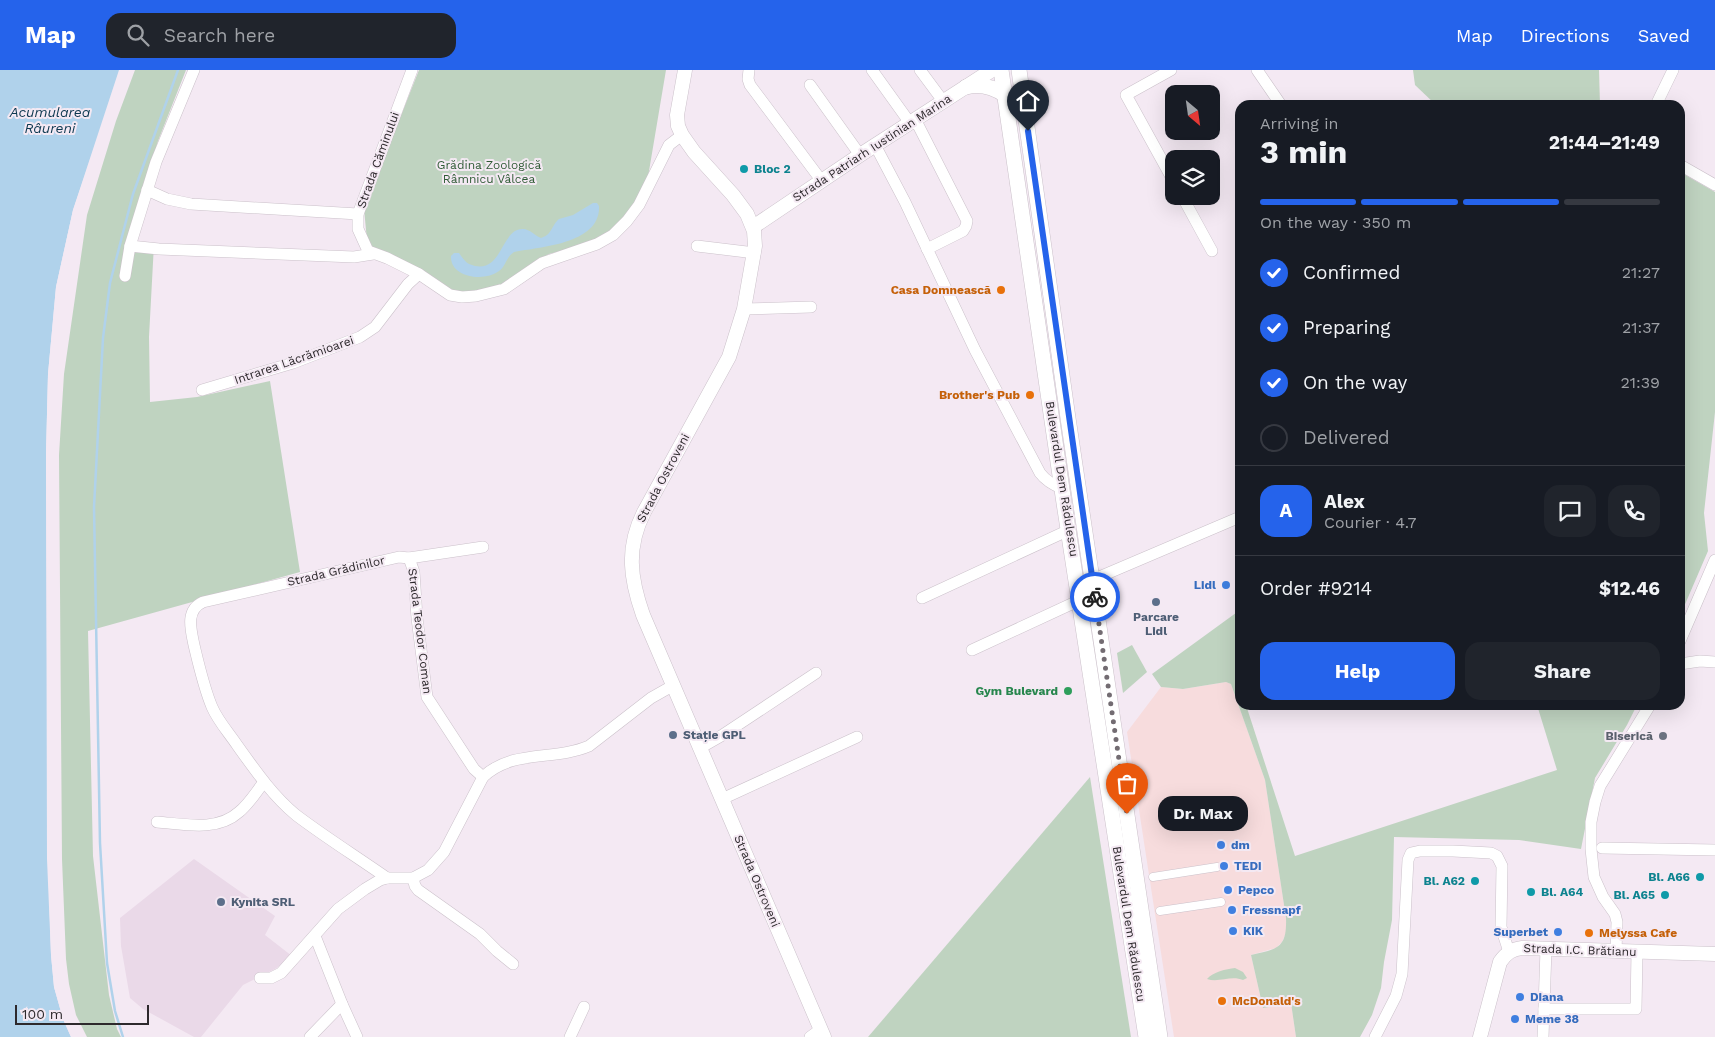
<!DOCTYPE html>
<html lang="en">
<head>
<meta charset="utf-8">
<style>
	:root { --surface:#171b24; --page:#20242c; --text:#f1f3f6; --muted:#9ea1a6; --line:#363941; --accent:#2563eb }
	body { margin:0; font-family:"Work Sans",sans-serif; background:var(--page); color:var(--text); height:100vh; display:flex; flex-direction:column; font-size:19px; white-space:nowrap }
	* { box-sizing:border-box; margin:0 }
	p { font-size:16px; color:var(--muted) }
	.icon { flex:none; width:28px; height:28px; fill:none; stroke:currentColor; stroke-width:2; stroke-linecap:round; stroke-linejoin:round }
	.map { position:relative; flex:1; overflow:hidden }
	.sheet { position:absolute; left:1235px; top:30px; width:450px; height:610px; display:flex; flex-direction:column; background:var(--surface); border-radius:15px; box-shadow:0 5px 20px #0002 }
	.sheet>* { flex:none }
	.needle { width:32px; rotate:151deg }
	.controls { position:absolute; left:1165px; top:15px; display:grid; gap:10px }
	.controls a { display:grid; place-items:center; width:55px; height:55px; border-radius:10px; background:var(--surface); box-shadow:0 5px 20px #0002; font-size:25px }
	.scale { position:absolute; left:15px; bottom:12px; width:134px; box-sizing:border-box; padding-left:5px; border:2px solid #2d292c; border-top:0; font-size:14px; line-height:18px; white-space:nowrap; color:#2d292c; -webkit-text-stroke:4px #f4e9f3; paint-order:stroke }
	.pin { position:absolute; display:grid; place-items:center; width:42px; height:42px; color:#fff; margin:-51px -21px; border-radius:50% 50% 50% 0; rotate:-45deg; box-shadow:0 0 5px #0007 }
	.pin .icon { rotate:45deg }
	.courier { position:absolute; display:grid; place-items:center; width:50px; height:50px; margin:-25px; border:4px solid #2563eb; border-radius:50%; background:#fff; color:#222; box-shadow:0 1px 6px #0007 }
	.bubble { position:absolute; height:35px; border-radius:15px; background:var(--surface); box-shadow:0 5px 20px #0002; font-size:16px; font-weight:700; line-height:35px; text-align:center }
	.headline em { font-style:normal; font-weight:700 }
	.headline div { display:flex; flex-direction:column-reverse }
	.headline { display:flex; align-items:center; justify-content:space-between; height:85px; padding:0 25px }
	h1 { font-size:32px; font-weight:700; line-height:38px }
	.bar { display:grid; grid-template-columns:repeat(4,1fr); gap:8px 5px; align-content:center; height:60px; padding:0 25px }
	.bar i { height:6px; border-radius:4px; background:var(--line) }
	.bar .active { background:var(--accent) }
	.bar p { grid-column:span 4 }
	.line { display:flex; align-items:center; gap:12px; padding:0 25px; border-top:1px solid var(--line) }
	.line div { flex:1 }
	.round { display:grid; place-items:center; flex:none; width:52px; height:52px; border-radius:15px; background:var(--page) }
	ol { padding:0 25px; list-style:none }
	li { display:flex; align-items:center; gap:15px; height:55px }
	li p { margin-inline-start:auto }
	li .icon { padding:5px; border-radius:50%; background:var(--accent); color:#fff; stroke-width:4 }
	li:last-child { color:var(--muted) }
	li i { width:28px; height:28px; border:2px solid var(--line); border-radius:50% }
	.button { display:flex; gap:10px; margin-top:auto; padding:10px 25px }
	.button a { flex:1; height:58px; border-radius:15px; background:var(--accent); color:#fff; font-size:20px; font-weight:700; line-height:58px; text-align:center }
	.button a+a { background:var(--page); color:var(--text) }
	header { display:flex; align-items:center; gap:30px; box-sizing:border-box; height:70px; padding:0 25px; background:var(--accent); color:#fff }
	header strong { font-size:24px }
	nav { display:flex; gap:28px; margin-inline-start:auto; font-size:18px }
	.search { width:350px; height:45px; background:var(--page); display:flex; align-items:center; gap:12px; box-sizing:border-box; padding:0 18px; border-radius:15px; color:var(--muted); font-size:19px }
	.map>svg:first-child { display:block }
	.commercial { fill:#f7dcdd }
	.built { fill:#ead9e8 }
	.green { fill:#bfd3c0 }
	.water { fill:#b0d2eb }
	.pier { fill:#f4e9f3 }
	.lines { fill:none; stroke-linecap:round; stroke-linejoin:round }
	.stream { stroke:#b0d2eb; stroke-width:2.5 }
	.pedestrian-casing { stroke:#cbc1ca; stroke-width:9 }
	.minor-casing { stroke:#cbc1ca; stroke-width:12 }
	.tertiary-casing { stroke:#cbc1ca; stroke-width:15 }
	.secondary-casing { stroke:#cbc1ca; stroke-width:16 }
	.pedestrian { stroke:#fff; stroke-width:8 }
	.minor { stroke:#fff; stroke-width:11 }
	.tertiary { stroke:#fff; stroke-width:14 }
	.secondary { stroke:#fff; stroke-width:15 }
	.done { stroke:#736c72; stroke-width:5; stroke-dasharray:0 9 }
	.route { stroke:#2563eb; stroke-width:6 }
	.culture-dot { fill:#0f9aa8; stroke:#f4e9f3; stroke-width:2 }
	.food-dot { fill:#e8710a; stroke:#f4e9f3; stroke-width:2 }
	.shop-dot { fill:#3f7fe0; stroke:#f4e9f3; stroke-width:2 }
	.service-dot { fill:#5c6f8a; stroke:#f4e9f3; stroke-width:2 }
	.leisure-dot { fill:#2e9e5b; stroke:#f4e9f3; stroke-width:2 }
	.worship-dot { fill:#6b7280; stroke:#f4e9f3; stroke-width:2 }
	.labels { text-anchor:middle; dominant-baseline:central; stroke-width:4; stroke-linejoin:round; paint-order:stroke }
	.street-label { font-size:12px; fill:#2d292c; stroke:#f4e9f3 }
	.park-label { font-size:12px; fill:#2f5b35; stroke:#f4e9f3 }
	.culture-label { font-size:12px; font-weight:bold; fill:#0d838f; stroke:#f4e9f3; text-anchor:end }
	.food-label { font-size:12px; font-weight:bold; fill:#c56008; stroke:#f4e9f3; text-anchor:end }
	.shop-label { font-size:12px; font-weight:bold; fill:#366cbe; stroke:#f4e9f3; text-anchor:start }
	.service-label { font-size:12px; font-weight:bold; fill:#4e5e75; stroke:#f4e9f3; text-anchor:start }
	.leisure-label { font-size:12px; font-weight:bold; fill:#27864d; stroke:#f4e9f3; text-anchor:end }
	.worship-label { font-size:12px; font-weight:bold; fill:#5b616d; stroke:#f4e9f3; text-anchor:end }
	.water-label { font-size:14px; font-style:italic; fill:#0b374f; stroke:#f4e9f3 }
</style>
</head>
<body>
<header>
<strong>Map</strong>
<div class="search"><svg class="icon" aria-label="search" viewBox="0 0 24 24"><circle cx="10" cy="10" r="6"/><path d="M15 15l6 6"/></svg>Search here</div>
<nav><a>Map</a><a>Directions</a><a>Saved</a></nav>
</header>
<div class="map">
<svg width="1715" height="967" viewBox="0 0 1715 967">
	<rect width="100%" height="100%" fill="#f4e9f3"/>
	<!-- commercial -->
	<path class="commercial" d="M1226 612 1231 614 1265 710 1286 848V863L1282 872 1276 878 1251 885 1263 938 1291 933 1296 967H1174L1127 662 1161 617 1183 619Z"/>
	<!-- built -->
	<path class="built" d="M194 789 275 846 265 865 292 886 275 899 243 915 201 967H194L143 939 130 928 121 876 120 848Z"/>
	<!-- green -->
	<g class="green">
		<path d="M135 0H186L158 71 127 173 154 174 149 267 150 332 197 327 270 311 300 502 88 561 93 786 109 925 117 959 121 967H87L76 945 69 914 66 889 62 789 59 385 64 304 87 145 116 51Z"/>
		<path d="M419 0H666L648 107 633 137 606 166 569 179 549 184 522 200 504 216 458 224 374 178 367 170 364 139Z"/>
		<path d="M1413 0H1599L1600 35H1436L1415 15Z"/>
		<path d="M1680 102 1715 122V342L1704 443 1708 481 1680 546Z"/>
		<path d="M1240 540V607L1238 608 1240 615V635H1246L1295 786 1557 700 1537 635H1637L1627 655 1595 708 1581 779 1519 770 1394 767 1392 850 1384 892 1381 918 1372 945 1360 967H1296L1291 933 1263 938 1251 885C1278 879 1287 878 1286 848L1265 710 1231 614 1226 612 1183 619 1161 617 1152 604Z"/>
		<path d="M1132 575 1147 602 1123 623 1117 583Z"/>
		<path d="M1090 707 1131 967H868Z"/>
		<path d="M1235 898 1243 902 1247 908 1243 910C1231 905 1219 913 1207 909 1213 902 1226 899 1235 898Z"/>
	</g>
	<!-- water -->
	<g class="water">
		<path d="M0 0H121L73 140 56 217 48 304 46 384 48 789 51 885 54 917 63 949 71 967H0Z"/>
		<path d="M593 133H597L599 136C601 174 540 177 514 182 506 187 506 196 499 201 485 212 450 208 451 186L454 183H459C462 187 465 192 469 194 503 208 500 158 523 159 530 159 535 166 541 168 552 165 551 156 559 149L573 145Z"/>
	</g>
	<!-- pier -->
	<path class="pier" d="M119 0H123L75 141 58 217 50 304 48 384 50 789 53 885 57 916 65 949 73 967H71L63 949 54 917 51 885 47 789 46 384 48 304 56 217 73 140Z"/>
	<g class="lines">
		<!-- stream -->
		<path class="stream" d="M123 967 115 941 107 893 100 773 94 437 103 268 110 213 133 124 178 0"/>
		<!-- pedestrian casing -->
		<g class="pedestrian-casing">
			<g id="pedestrian">
				<path d="M1153 807 1217 797"/>
				<path d="M1160 841 1221 832"/>
			</g>
		</g>
		<!-- minor casing -->
		<g class="minor-casing">
			<g id="minor">
				<path d="M412 0 358 144V159L368 181 387 188 419 204 450 225 462 227 476 226 504 219 542 193 597 174 613 165 627 151 639 135 669 75 682 65"/>
				<path d="M749 0 748 9 750 15 821 110"/>
				<path d="M872 0 910 53"/>
				<path d="M920 0 943 31"/>
				<path d="M1171 0 1126 25 1174 112"/>
				<path d="M1257 0 1281 35"/>
				<path d="M810 15 860 85"/>
				<path d="M1656 35 1673 0"/>
				<path d="M915 49 967 151 966 156 963 161 927 179"/>
				<path d="M875 75 905 132 975 280 1040 403C1046 411 1053 415 1063 419"/>
				<path d="M1680 95 1715 115"/>
				<path d="M147 120 167 129 191 134 358 144"/>
				<path d="M1182 126 1212 181"/>
				<path d="M130 176 159 179 354 187 373 184"/>
				<path d="M697 176 755 183"/>
				<path d="M125 206 130 176 156 92 194 0"/>
				<path d="M744 239 811 237"/>
				<path d="M202 320 293 293 360 267 375 257 408 214 419 204"/>
				<path d="M409 488 414 502 417 548 427 627 474 699 483 707"/>
				<path d="M1092 510 1240 447"/>
				<path d="M922 528 1069 460"/>
				<path d="M1680 571 1715 490"/>
				<path d="M972 580 1080 530"/>
				<path d="M1680 594 1700 591 1715 592"/>
				<path d="M700 678 721 666 816 603"/>
				<path d="M722 729 857 667"/>
				<path d="M157 752C184 754 217 762 239 742 249 734 256 722 264 712"/>
				<path d="M1602 778 1715 780"/>
				<path d="M387 808C357 787 325 767 296 745 272 725 255 700 237 675 229 663 218 651 212 637 204 618 199 596 194 575 191 560 185 540 203 532L399 487 409 488 483 477"/>
				<path d="M413 808 415 816 418 820 480 864 497 881 513 894"/>
				<path d="M315 866 342 934 357 967"/>
				<path d="M1616 881 1617 852 1615 844 1603 827 1594 807 1591 779V752L1595 732 1600 716 1650 635"/>
				<path d="M260 908H271L281 903 338 839 365 819 380 810 387 808H413L428 800 444 782 483 707C512 679 554 691 589 676L651 628 674 615"/>
				<path d="M1544 939H1636L1637 882"/>
				<path d="M310 967 342 934"/>
				<path d="M570 967 584 937"/>
				<path d="M810 967 821 959"/>
				<path d="M1375 967 1396 926 1402 904 1408 790 1411 783 1420 781H1453L1491 783 1497 786 1502 796 1501 857 1509 882"/>
				<path d="M1543 967 1546 879"/>
			</g>
		</g>
		<!-- tertiary casing -->
		<g class="tertiary-casing">
			<g id="tertiary">
				<path d="M685 0 677 45 678 56 682 65 694 82 733 125 747 144 754 161 755 176 744 239 729 287 644 442C626 478 630 508 643 545L824 967"/>
				<path d="M753 157 860 85 992 0"/>
				<path d="M1480 967 1500 892C1506 883 1512 879 1522 878L1715 884"/>
			</g>
		</g>
		<!-- secondary casing -->
		<g class="secondary-casing">
			<g id="secondary">
				<path d="M1001 0 1064 433 1146 967"/>
				<path d="M1019 0 1068 348 1160 967"/>
				<path d="M966 17C981 13 993 17 1005 25"/>
			</g>
		</g>
		<!-- pedestrian -->
		<use href="#pedestrian" class="pedestrian"/>
		<!-- minor -->
		<use href="#minor" class="minor"/>
		<!-- tertiary -->
		<use href="#tertiary" class="tertiary"/>
		<!-- secondary -->
		<use href="#secondary" class="secondary"/>
	</g>
	<g class="lines">
		<!-- done -->
		<path class="done" d="M1095 527 1127 744"/>
		<!-- route -->
		<path class="route" d="M1028 61 1095 527"/>
	</g>
	<!-- markers -->
	<g class="culture-dot">
		<circle cx="744" cy="99" r="5"/>
		<circle cx="1700" cy="807" r="5"/>
		<circle cx="1475" cy="811" r="5"/>
		<circle cx="1531" cy="822" r="5"/>
		<circle cx="1665" cy="825" r="5"/>
	</g>
	<g class="food-dot">
		<circle cx="1001" cy="220" r="5"/>
		<circle cx="1030" cy="325" r="5"/>
		<circle cx="1589" cy="863" r="5"/>
		<circle cx="1222" cy="931" r="5"/>
	</g>
	<g class="shop-dot">
		<circle cx="1226" cy="515" r="5"/>
		<circle cx="1221" cy="775" r="5"/>
		<circle cx="1224" cy="796" r="5"/>
		<circle cx="1228" cy="820" r="5"/>
		<circle cx="1232" cy="840" r="5"/>
		<circle cx="1233" cy="861" r="5"/>
		<circle cx="1558" cy="862" r="5"/>
		<circle cx="1520" cy="927" r="5"/>
		<circle cx="1515" cy="949" r="5"/>
	</g>
	<g class="service-dot">
		<circle cx="1156" cy="532" r="5"/>
		<circle cx="673" cy="665" r="5"/>
		<circle cx="221" cy="832" r="5"/>
	</g>
	<circle class="leisure-dot" cx="1068" cy="621" r="5"/>
	<circle class="worship-dot" cx="1663" cy="666" r="5"/>
	<g class="labels">
		<!-- street labels -->
		<g class="street-label">
			<text transform="translate(872 78) rotate(-33)">Strada Patriarh Iustinian Marina</text>
			<text transform="translate(378 90) rotate(-70)">Strada Căminului</text>
			<text transform="translate(294 290) rotate(-19)">Intrarea Lăcrămioarei</text>
			<text transform="translate(663 408) rotate(-62)">Strada Ostroveni</text>
			<text transform="translate(1062 409) rotate(81)">Bulevardul Dem Rădulescu</text>
			<text transform="translate(336 501) rotate(-13)">Strada Grădinilor</text>
			<text transform="translate(420 561) rotate(83)">Strada Teodor Coman</text>
			<text transform="translate(757 811) rotate(67)">Strada Ostroveni</text>
			<text transform="translate(1129 854) rotate(81)">Bulevardul Dem Rădulescu</text>
			<text transform="translate(1580 880) rotate(2)">Strada I.C. Brătianu</text>
		</g>
		<!-- park labels -->
		<g class="park-label">
			<text x="489" y="95">Grădina Zoologică<tspan x="489" dy="14">Râmnicu Vâlcea</tspan></text>
		</g>
		<!-- culture labels -->
		<g class="culture-label">
			<text x="754" y="99" text-anchor="start">Bloc 2</text>
			<text x="1690" y="807">Bl. A66</text>
			<text x="1465" y="811">Bl. A62</text>
			<text x="1541" y="822" text-anchor="start">Bl. A64</text>
			<text x="1655" y="825">Bl. A65</text>
		</g>
		<!-- food labels -->
		<g class="food-label">
			<text x="991" y="220">Casa Domnească</text>
			<text x="1020" y="325">Brother's Pub</text>
			<text x="1599" y="863" text-anchor="start">Melyssa Cafe</text>
			<text x="1232" y="931" text-anchor="start">McDonald's</text>
		</g>
		<!-- shop labels -->
		<g class="shop-label">
			<text x="1216" y="515" text-anchor="end">Lidl</text>
			<text x="1231" y="775">dm</text>
			<text x="1234" y="796">TEDi</text>
			<text x="1238" y="820">Pepco</text>
			<text x="1242" y="840">Fressnapf</text>
			<text x="1243" y="861">KiK</text>
			<text x="1548" y="862" text-anchor="end">Superbet</text>
			<text x="1530" y="927">Diana</text>
			<text x="1525" y="949">Meme 38</text>
		</g>
		<!-- service labels -->
		<g class="service-label">
			<text x="1156" y="547" text-anchor="middle">Parcare<tspan x="1156" dy="14">Lidl</tspan></text>
			<text x="683" y="665">Stație GPL</text>
			<text x="231" y="832">Kynita SRL</text>
		</g>
		<!-- leisure labels -->
		<g class="leisure-label">
			<text x="1058" y="621">Gym Bulevard</text>
		</g>
		<!-- worship labels -->
		<g class="worship-label">
			<text x="1653" y="666">Biserică</text>
		</g>
		<!-- water labels -->
		<g class="water-label">
			<text x="50" y="42">Acumularea<tspan x="50" dy="16">Râureni</tspan></text>
		</g>
	</g>
</svg>
<div class="controls">
<a><svg class="needle" viewBox="-14 -14 28 28"><path d="M0-13l5 13h-10z" fill="#e53935"/><path d="M0 13l5-13h-10z" fill="#9ea1a6"/></svg></a>
<a><svg class="icon" aria-label="layers" viewBox="0 0 24 24"><path d="M12 4l9 5-9 5-9-5zM3 14l9 5 9-5"/></svg></a>
</div>
<div class="scale">100 m</div>
<div class="pin" style="left:1127px;top:744px;background:#ea580c"><svg class="icon" aria-label="bag" viewBox="0 0 24 24"><path d="M5 8h14l-1 12H6zM9 8a3 3 0 0 1 6 0"/></svg></div>
<div class="pin" style="left:1028px;top:61px;background:#1f2937"><svg class="icon" aria-label="home" viewBox="0 0 24 24"><path d="M3 11l9-7 9 7M6 9v11h12V9"/></svg></div>
<div class="courier" style="left:1095px;top:527px"><svg class="icon" aria-label="bike" viewBox="0 0 24 24"><circle cx="6" cy="16" r="4"/><circle cx="18" cy="16" r="4"/><path d="M6 16l4-8h5l3 8M10 8l3 8H6M13 5h3"/></svg></div>
<div class="bubble" style="left:1158px;top:726px;width:90px">Dr. Max</div>
<section class="sheet">
<div class="headline"><div><h1>3 min</h1><p>Arriving in</p></div><em>21:44–21:49</em></div>
<div class="bar"><i class="active"></i><i class="active"></i><i class="active"></i><i></i><p>On the way · 350 m</p></div>
<ol>
<li><svg class="icon" aria-label="check" viewBox="0 0 24 24"><path d="M5 12l5 5 9-10"/></svg>Confirmed<p>21:27</p></li>
<li><svg class="icon" aria-label="check" viewBox="0 0 24 24"><path d="M5 12l5 5 9-10"/></svg>Preparing<p>21:37</p></li>
<li><svg class="icon" aria-label="check" viewBox="0 0 24 24"><path d="M5 12l5 5 9-10"/></svg>On the way<p>21:39</p></li>
<li><i></i>Delivered</li>
</ol>
<div class="line" style="height:90px"><b class="round" style="background:var(--accent);color:#fff">A</b><div><b>Alex</b><p>Courier · 4.7</p></div><a class="round"><svg class="icon" aria-label="chat" viewBox="0 0 24 24"><path d="M4 5h16v11H9l-5 4z"/></svg></a><a class="round"><svg class="icon" aria-label="phone" viewBox="0 0 24 24"><path d="M5 4h4l2 5-3 2q2 4 5 5l2-3 5 2v4C11 20 4 13 5 4z"/></svg></a></div>
<div class="line" style="height:65px"><div>Order #9214</div><b>$12.46</b></div>
<div class="button"><a>Help</a><a>Share</a></div>
</section>
</div>
</body>
</html>
